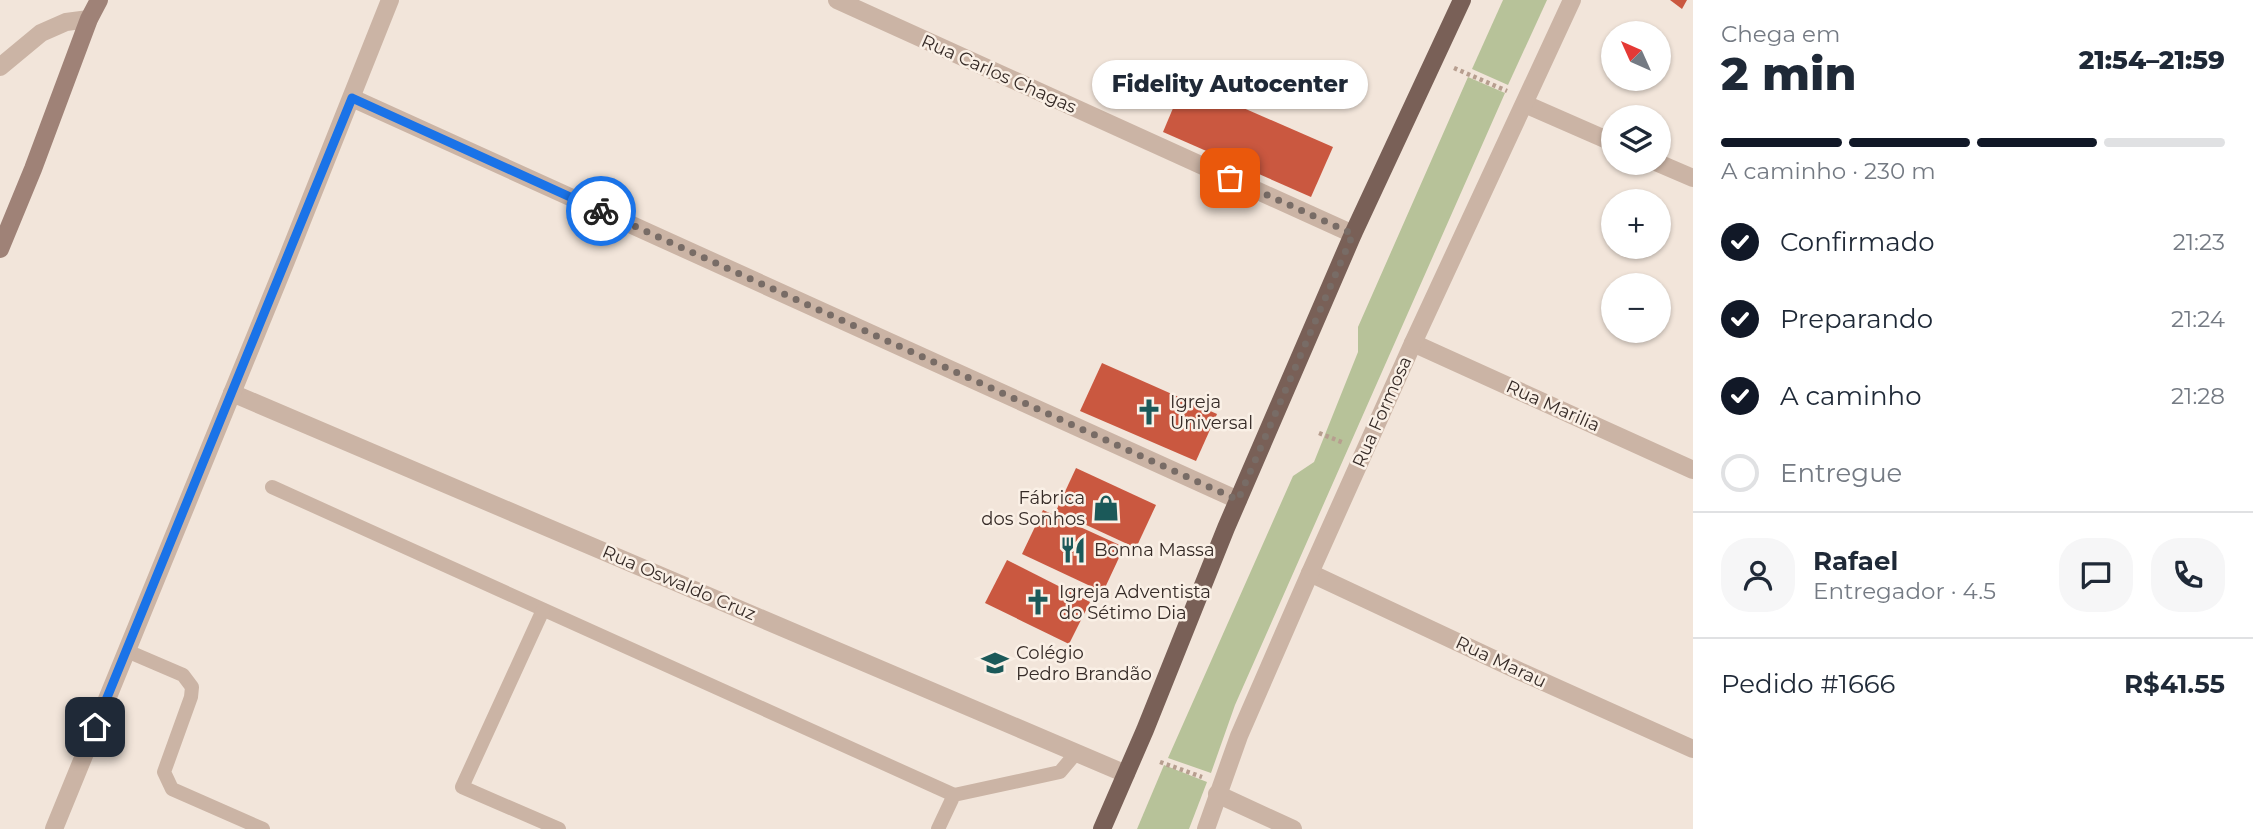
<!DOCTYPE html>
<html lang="pt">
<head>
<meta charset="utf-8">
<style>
	:root { --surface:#fff; --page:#f6f6f7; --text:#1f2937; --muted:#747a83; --line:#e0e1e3; --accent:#111827 }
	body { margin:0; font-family:Montserrat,sans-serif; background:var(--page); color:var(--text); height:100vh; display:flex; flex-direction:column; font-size:26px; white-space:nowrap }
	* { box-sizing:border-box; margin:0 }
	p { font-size:23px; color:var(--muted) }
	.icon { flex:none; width:38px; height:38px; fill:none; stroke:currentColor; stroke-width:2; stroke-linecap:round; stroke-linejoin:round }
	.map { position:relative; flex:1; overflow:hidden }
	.panel { display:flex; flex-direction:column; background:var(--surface); width:560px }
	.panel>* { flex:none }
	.needle { width:46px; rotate:315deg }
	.tools { position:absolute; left:1601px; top:21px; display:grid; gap:14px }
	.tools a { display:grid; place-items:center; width:70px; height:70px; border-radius:50%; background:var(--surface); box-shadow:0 2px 5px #0004; font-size:35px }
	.pin { position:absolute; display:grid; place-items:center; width:60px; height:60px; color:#fff; margin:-30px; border-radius:14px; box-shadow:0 4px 10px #0006 }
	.courier { position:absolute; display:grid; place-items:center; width:70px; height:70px; margin:-35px; border:5px solid #1a73e8; border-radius:50%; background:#fff; color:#222; box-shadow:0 2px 9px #0007 }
	.bubble { position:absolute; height:49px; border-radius:24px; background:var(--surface); box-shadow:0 2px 5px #0004; font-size:23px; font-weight:800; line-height:49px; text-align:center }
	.overview em { font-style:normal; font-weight:800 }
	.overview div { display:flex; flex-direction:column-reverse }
	.overview { display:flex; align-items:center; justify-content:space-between; height:119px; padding:0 28px }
	h1 { font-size:46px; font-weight:800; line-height:52px }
	.bar { display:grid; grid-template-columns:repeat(4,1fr); gap:10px 7px; align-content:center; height:84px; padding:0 28px }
	.bar i { height:9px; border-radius:5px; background:var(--line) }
	.bar .current { background:var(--accent) }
	.bar p { grid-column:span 4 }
	.line { display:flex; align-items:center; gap:18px; padding:0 28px; border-top:2px solid var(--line) }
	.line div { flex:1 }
	.round { display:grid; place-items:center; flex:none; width:74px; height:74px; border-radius:28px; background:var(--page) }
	ol { padding:0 28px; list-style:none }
	li { display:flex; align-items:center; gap:21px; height:77px }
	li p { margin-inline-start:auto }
	li .icon { padding:7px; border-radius:50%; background:var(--accent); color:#fff; stroke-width:4 }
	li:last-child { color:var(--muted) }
	li i { width:38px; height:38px; border:4px solid var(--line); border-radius:50% }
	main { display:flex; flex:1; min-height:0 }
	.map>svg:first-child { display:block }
	.green { fill:#b7c299 }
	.building { fill:#ca5840 }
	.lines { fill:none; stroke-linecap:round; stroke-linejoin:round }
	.path { stroke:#b79e8f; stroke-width:4.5; stroke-dasharray:3.5 3.5; stroke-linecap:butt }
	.service { stroke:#cbb4a5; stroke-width:14 }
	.minor { stroke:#cbb4a5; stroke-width:18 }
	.tertiary { stroke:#cbb4a5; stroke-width:18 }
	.secondary { stroke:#9f8277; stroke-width:18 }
	.primary { stroke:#796057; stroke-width:18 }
	.done { stroke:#786c66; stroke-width:7; stroke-dasharray:0 12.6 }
	.route { stroke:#1a73e8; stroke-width:9 }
	.labels { text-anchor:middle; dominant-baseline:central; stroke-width:5; stroke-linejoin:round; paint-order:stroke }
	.street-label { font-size:18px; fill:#362b27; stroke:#faf0e6 }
	.poi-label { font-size:18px; fill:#362b27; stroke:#faf0e6; text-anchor:start }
</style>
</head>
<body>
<main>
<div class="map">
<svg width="1693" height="829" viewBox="0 0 1693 829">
	<rect width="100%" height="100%" fill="#f2e5da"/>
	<!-- green -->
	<g class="green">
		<path d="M1503 0H1547L1508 85 1472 69Z"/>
		<path d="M1468 77 1505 93 1235 705 1211 773 1168 758 1293 476 1314 462 1358 352V327Z"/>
		<path d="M1164 765 1207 782 1189 829H1137Z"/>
	</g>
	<!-- building -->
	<g class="building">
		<path d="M1670 0H1687L1682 9Z"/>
		<path d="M1184 82 1333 147 1311 197 1163 132Z"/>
		<path d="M1102 363 1217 414 1196 461 1080 411Z"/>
		<path d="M1076 468 1156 505 1136 548 1056 511Z"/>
		<path d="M1043 510 1124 547 1103 592 1022 554Z"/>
		<path d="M1007 560 1090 602 1069 644 985 603Z"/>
	</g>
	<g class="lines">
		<!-- path -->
		<g class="path">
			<path d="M1454 68 1507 91"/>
			<path d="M1319 433 1344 443"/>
			<path d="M1160 762 1202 777"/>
		</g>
		<!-- service -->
		<g class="service">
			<path d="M272 487 954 795"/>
			<path d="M543 610 462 787 559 829"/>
			<path d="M127 651 183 675 192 687 191 697 164 772 172 789 263 829"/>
			<path d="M938 829 954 795 1060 772 1076 753"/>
		</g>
		<!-- minor -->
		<g class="minor">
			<path d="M837 0 1353 234"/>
			<path d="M352 98 1238 500"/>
			<path d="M1525 104 1614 143"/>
			<path d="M1658 163 1693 178"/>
			<path d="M1413 343 1693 470"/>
			<path d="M232 393 1126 774"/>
			<path d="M1310 573 1517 670 1693 749"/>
			<path d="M1217 794 1293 829"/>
			<path d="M54 829 286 261 390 0"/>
			<path d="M1206 829 1239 736 1310 573 1413 343 1572 0"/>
		</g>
		<!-- tertiary -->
		<path class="tertiary" d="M0 67 41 33 66 22 89 19"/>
		<!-- secondary -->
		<path class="secondary" d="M0 249 33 169 89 19 99 0"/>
		<!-- primary -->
		<path class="primary" d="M1102 829 1145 730 1226 528 1353 234 1462 0"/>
	</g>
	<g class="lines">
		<!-- done -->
		<path class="done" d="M601 211 1238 500 1353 234 1230 178"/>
		<!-- route -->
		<path class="route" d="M95 727 352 98 601 211"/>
	</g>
	<!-- icons -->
	<defs>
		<g id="church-bare" transform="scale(2.1)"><path d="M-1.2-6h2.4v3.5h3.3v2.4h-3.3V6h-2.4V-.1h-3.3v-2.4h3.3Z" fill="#1b5959" stroke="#faf0e6" stroke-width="2.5" paint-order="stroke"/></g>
		<g id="shop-bare" transform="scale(2.1)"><path d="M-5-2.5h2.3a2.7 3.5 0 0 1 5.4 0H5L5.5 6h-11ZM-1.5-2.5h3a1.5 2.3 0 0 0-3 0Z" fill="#1b5959" stroke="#faf0e6" stroke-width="2.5" paint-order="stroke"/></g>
		<g id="restaurant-bare" transform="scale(2.1)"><path d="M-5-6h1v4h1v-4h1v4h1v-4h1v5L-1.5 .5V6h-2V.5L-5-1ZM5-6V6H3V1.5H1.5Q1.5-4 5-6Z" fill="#1b5959" stroke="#faf0e6" stroke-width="2.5" paint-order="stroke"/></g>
		<g id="school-bare" transform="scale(2.1)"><path d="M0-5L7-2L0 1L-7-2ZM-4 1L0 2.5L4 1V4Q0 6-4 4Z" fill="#1b5959" stroke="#faf0e6" stroke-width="2.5" paint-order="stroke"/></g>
	</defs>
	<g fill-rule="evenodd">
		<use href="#church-bare" x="1149" y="412"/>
		<use href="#shop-bare" x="1106" y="508"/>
		<use href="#restaurant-bare" x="1073" y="550"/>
		<use href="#church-bare" x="1038" y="602"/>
		<use href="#school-bare" x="995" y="663"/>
	</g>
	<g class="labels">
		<!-- street labels -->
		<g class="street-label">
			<text transform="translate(999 74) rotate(24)">Rua Carlos Chagas</text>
			<text transform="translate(1553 406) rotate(24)">Rua Marilia</text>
			<text transform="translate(1382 412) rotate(-66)">Rua Formosa</text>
			<text transform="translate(679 583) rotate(23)">Rua Oswaldo Cruz</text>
			<text transform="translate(1501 662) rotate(25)">Rua Marau</text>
		</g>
		<!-- poi labels -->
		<g class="poi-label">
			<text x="1170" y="402">Igreja<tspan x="1170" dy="21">Universal</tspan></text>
			<text x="1085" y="498" text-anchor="end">Fábrica<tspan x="1085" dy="21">dos Sonhos</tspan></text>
			<text x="1094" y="550">Bonna Massa</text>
			<text x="1059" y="592">Igreja Adventista<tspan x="1059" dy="21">do Sétimo Dia</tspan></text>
			<text x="1016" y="653">Colégio<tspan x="1016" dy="21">Pedro Brandão</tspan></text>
		</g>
	</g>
</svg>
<div class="tools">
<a><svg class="needle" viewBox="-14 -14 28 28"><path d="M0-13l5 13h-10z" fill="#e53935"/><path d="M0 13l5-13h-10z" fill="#747a83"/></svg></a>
<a><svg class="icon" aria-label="layers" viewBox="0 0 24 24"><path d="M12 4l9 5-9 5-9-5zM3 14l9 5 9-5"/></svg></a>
<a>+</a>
<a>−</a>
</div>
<div class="pin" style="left:1230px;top:178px;background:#ea580c"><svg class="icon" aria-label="bag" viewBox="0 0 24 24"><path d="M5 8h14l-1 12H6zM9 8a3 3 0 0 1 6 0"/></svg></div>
<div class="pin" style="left:95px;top:727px;background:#1f2937"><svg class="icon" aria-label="home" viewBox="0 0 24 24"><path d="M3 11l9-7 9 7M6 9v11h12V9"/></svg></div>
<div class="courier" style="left:601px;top:211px"><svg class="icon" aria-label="bike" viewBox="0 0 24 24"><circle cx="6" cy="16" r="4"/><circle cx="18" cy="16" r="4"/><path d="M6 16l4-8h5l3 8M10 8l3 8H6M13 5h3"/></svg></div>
<div class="bubble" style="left:1092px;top:60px;width:276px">Fidelity Autocenter</div>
</div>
<section class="panel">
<div class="overview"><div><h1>2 min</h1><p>Chega em</p></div><em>21:54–21:59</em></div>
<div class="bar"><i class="current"></i><i class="current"></i><i class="current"></i><i></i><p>A caminho · 230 m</p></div>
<ol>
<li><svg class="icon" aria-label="check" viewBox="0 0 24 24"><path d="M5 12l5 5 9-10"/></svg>Confirmado<p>21:23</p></li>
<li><svg class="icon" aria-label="check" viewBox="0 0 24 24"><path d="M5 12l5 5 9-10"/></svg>Preparando<p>21:24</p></li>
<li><svg class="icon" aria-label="check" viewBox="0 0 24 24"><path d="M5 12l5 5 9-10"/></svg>A caminho<p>21:28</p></li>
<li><i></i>Entregue</li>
</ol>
<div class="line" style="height:126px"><a class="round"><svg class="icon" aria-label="person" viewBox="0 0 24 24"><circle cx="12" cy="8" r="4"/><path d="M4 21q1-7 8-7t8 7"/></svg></a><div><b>Rafael</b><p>Entregador · 4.5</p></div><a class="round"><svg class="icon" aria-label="chat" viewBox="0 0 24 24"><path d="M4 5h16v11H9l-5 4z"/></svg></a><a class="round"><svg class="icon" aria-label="phone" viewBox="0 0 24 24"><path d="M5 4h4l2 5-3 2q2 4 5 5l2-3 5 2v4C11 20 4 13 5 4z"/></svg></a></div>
<div class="line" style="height:91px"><div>Pedido #1666</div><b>R$41.55</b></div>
</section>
</main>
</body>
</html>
